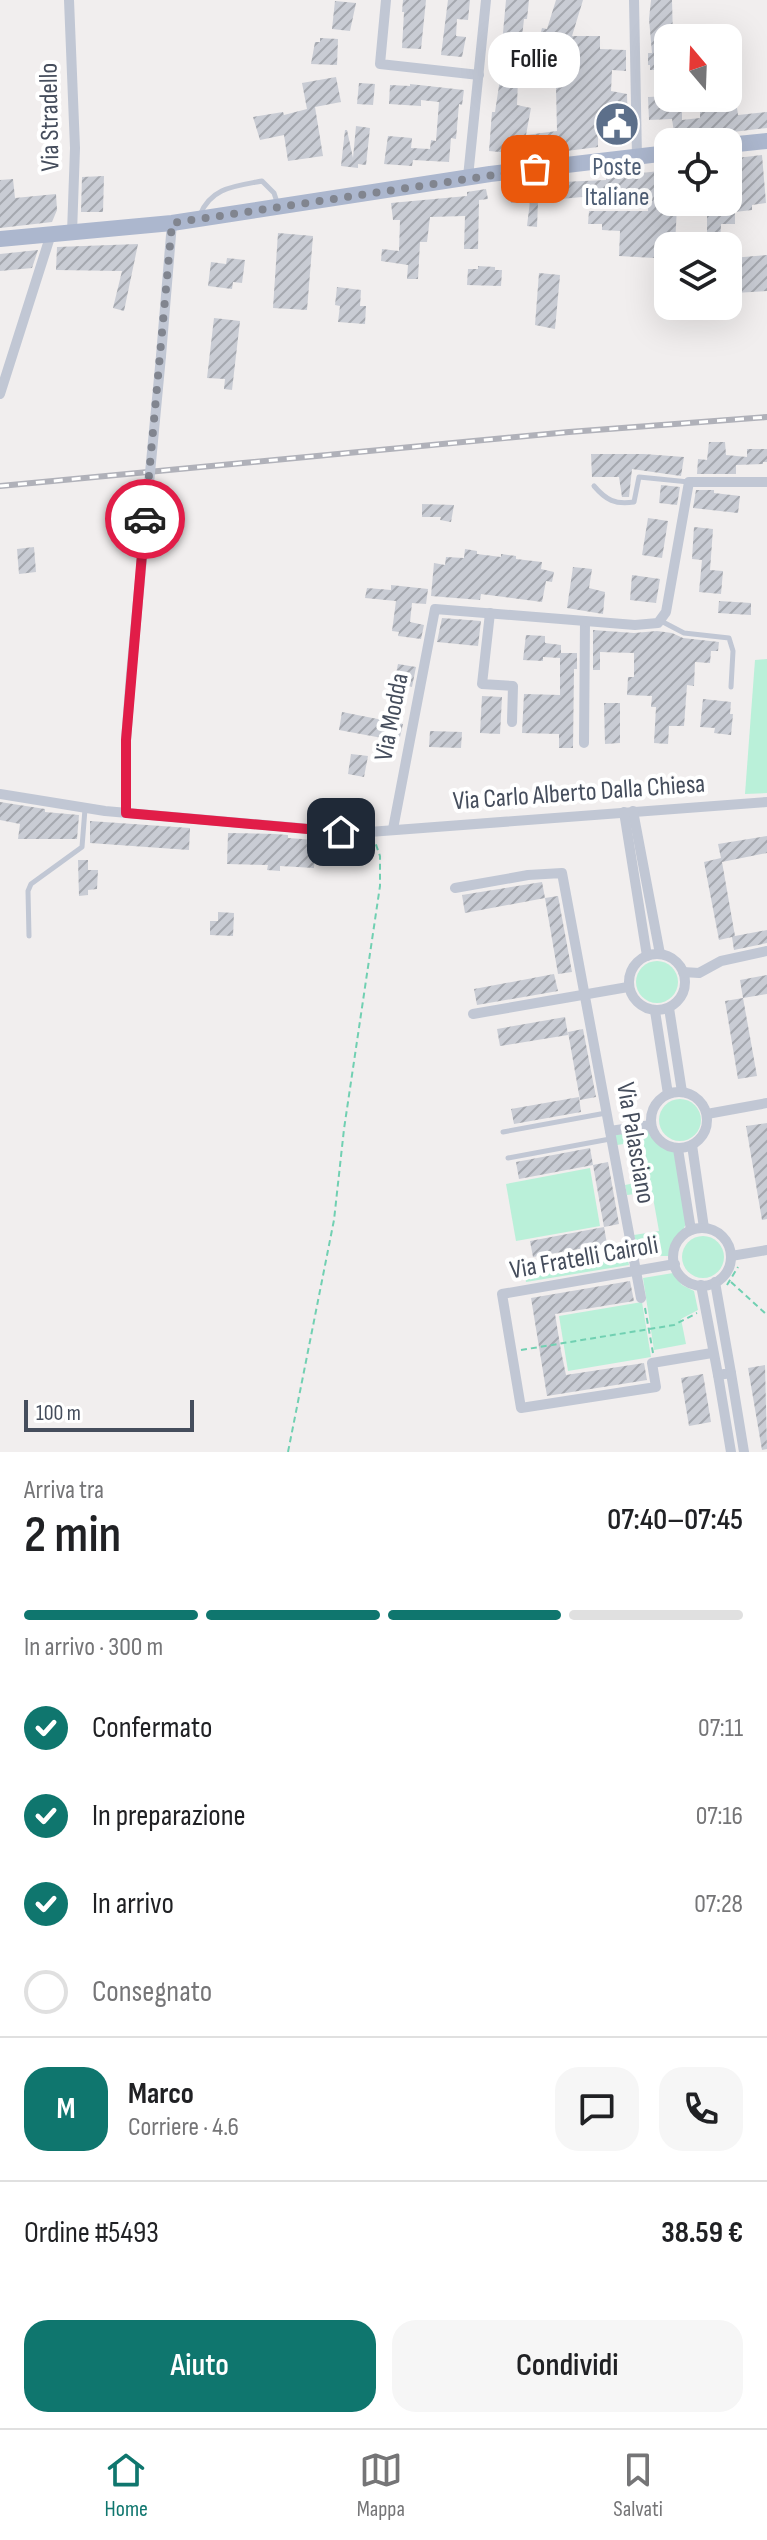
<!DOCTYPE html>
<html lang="it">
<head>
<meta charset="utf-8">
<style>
	:root { --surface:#fff; --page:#f6f6f6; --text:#202124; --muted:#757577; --line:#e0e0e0; --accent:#0f766e }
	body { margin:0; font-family:"Sofia Sans Condensed",sans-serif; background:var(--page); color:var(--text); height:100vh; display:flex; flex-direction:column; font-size:30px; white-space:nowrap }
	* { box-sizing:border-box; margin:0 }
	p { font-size:26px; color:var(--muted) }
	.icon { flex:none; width:44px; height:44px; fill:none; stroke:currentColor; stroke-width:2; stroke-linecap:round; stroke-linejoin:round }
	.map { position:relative; height:1452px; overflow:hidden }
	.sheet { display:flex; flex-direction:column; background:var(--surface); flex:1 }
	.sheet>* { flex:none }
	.needle { width:52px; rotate:341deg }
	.fabs { position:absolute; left:654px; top:24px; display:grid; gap:16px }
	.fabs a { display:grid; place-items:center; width:88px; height:88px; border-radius:16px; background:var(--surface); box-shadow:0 8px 32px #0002; font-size:40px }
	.scale { position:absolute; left:24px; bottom:20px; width:170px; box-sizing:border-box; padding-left:8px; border:4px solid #454d5c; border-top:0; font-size:22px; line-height:28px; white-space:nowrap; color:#454d5c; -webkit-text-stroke:6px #fff; paint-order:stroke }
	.pin { position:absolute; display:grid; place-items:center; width:68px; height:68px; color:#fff; margin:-34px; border-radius:16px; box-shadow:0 4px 12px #0006 }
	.courier { position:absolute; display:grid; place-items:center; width:80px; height:80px; margin:-40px; border:6px solid #e11d48; border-radius:50%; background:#fff; color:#222; box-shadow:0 2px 10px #0007 }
	.bubble { position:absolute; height:56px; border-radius:24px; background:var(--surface); box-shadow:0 8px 32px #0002; font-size:26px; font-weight:600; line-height:56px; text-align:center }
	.summary em { font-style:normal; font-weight:600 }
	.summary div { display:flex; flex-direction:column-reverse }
	.summary { display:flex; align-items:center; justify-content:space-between; height:136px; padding:0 24px }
	h1 { font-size:52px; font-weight:600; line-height:60px }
	.bar { display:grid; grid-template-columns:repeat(4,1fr); gap:12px 8px; align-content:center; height:96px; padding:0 24px }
	.bar i { height:10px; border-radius:6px; background:var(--line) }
	.bar .selected { background:var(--accent) }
	.bar p { grid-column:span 4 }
	.line { display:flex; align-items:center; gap:20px; padding:0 24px; border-top:2px solid var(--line) }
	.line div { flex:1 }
	.round { display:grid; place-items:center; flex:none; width:84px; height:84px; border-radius:24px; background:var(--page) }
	ol { padding:0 24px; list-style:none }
	li { display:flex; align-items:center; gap:24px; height:88px }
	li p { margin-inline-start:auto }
	li .icon { padding:8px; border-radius:50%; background:var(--accent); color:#fff; stroke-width:4 }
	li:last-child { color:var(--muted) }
	li i { width:44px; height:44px; border:4px solid var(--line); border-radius:50% }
	.button { display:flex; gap:16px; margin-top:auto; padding:16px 24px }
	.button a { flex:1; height:92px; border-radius:24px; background:var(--accent); color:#fff; font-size:32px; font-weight:600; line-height:92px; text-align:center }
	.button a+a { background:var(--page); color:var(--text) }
	.tabs { display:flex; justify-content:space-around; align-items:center; height:112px; border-top:2px solid var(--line); background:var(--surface); font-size:22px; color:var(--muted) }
	.tabs a { display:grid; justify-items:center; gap:4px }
	.tabs .selected { color:var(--accent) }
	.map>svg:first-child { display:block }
	.grass { fill:#baf0d9 }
	.building { fill:url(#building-hatch) }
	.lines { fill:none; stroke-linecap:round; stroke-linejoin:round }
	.path { stroke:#71d0b2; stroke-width:2; stroke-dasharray:6 4; stroke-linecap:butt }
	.lane { stroke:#c1c7d4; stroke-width:5 }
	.street { stroke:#c1c7d4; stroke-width:10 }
	.primary { stroke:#acb7ce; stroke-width:16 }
	.rail-casing { stroke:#b0b1b9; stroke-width:6 }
	.rail { stroke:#fff; stroke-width:3; stroke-dasharray:9; stroke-linecap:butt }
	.street-bridge { stroke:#c1c7d4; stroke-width:10 }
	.done { stroke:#81858f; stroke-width:8; stroke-dasharray:0 14.4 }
	.route { stroke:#e11d48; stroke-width:10 }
	.labels { text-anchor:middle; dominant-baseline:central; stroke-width:8; stroke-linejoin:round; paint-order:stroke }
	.street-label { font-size:26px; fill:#454d5c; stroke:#fff }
	.service-label { font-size:26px; fill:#4e5e75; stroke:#fff }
</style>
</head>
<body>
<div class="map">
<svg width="767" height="1452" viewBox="0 0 767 1452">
	<defs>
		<pattern id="building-hatch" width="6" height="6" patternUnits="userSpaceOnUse" patternTransform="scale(2)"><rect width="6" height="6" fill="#c9ccd4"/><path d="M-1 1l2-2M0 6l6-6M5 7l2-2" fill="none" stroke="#a5a8af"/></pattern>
	</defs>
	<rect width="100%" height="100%" fill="#f1eeee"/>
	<!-- grass -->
	<g class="grass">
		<path d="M767 659V793L745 794 755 660Z"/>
		<circle cx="657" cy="982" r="21"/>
		<circle cx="680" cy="1120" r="21"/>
		<path d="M647 1130 658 1143 674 1152 686 1222C684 1234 672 1239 670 1256H662L638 1251 634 1235 659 1231 652 1192 627 1195 625 1185 650 1180 643 1141 617 1145 615 1135Z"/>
		<path d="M590 1168 600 1226 516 1241 506 1184Z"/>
		<circle cx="703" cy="1257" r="21"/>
		<path d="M626 1251 629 1265 526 1282 524 1270Z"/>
		<path d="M673 1273 682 1285 694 1291 698 1310 681 1319 686 1344 654 1350 643 1278Z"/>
		<path d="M642 1302 651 1357 568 1371 559 1316Z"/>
	</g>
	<!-- building -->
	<g class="building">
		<path d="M403 0H426L421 49 402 48 404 12H402Z"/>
		<path d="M448 0H470L468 20 457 19 456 36 466 37 462 57 441 55Z"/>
		<path d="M506 0H529L527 19H524L520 55 497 53 498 40H501L503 33Z"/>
		<path d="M556 0H583L572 36H600V49L626 50V71L612 70 611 91 627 94 628 131 598 132V147L520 157V154L489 151 492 112H495L500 79H518L517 105 531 108 526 135 557 131 555 44 539 40 542 28 547 29Z"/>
		<path d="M651 0H672L673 38H668V70H650V65H648V53H652L649 19Z"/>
		<path d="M335 1 356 3 350 31 332 29Z"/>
		<path d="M320 38 338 39 337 65 311 64 315 42H320Z"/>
		<path d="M336 77 341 102 315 107 323 156 288 161 284 135 260 140 253 117 283 112 284 115 307 109 302 83Z"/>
		<path d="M359 83 375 84 373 105 357 104Z"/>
		<path d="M410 84 464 90 462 105 459 104 456 139 451 138 449 162 413 160 412 166 384 164 388 136 412 138 411 148 430 149 431 140 436 141 439 102 421 100V106L389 104 390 85 410 86Z"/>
		<path d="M668 96 682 98V120L700 118V98H733V101H736L738 115 767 112V128L675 139 672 119 649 120 648 97Z"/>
		<path d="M356 126 370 128 366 165 358 164V168L341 166 345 130H347L353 158Z"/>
		<path d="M762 155 766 203 752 205V210L735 212V224H721L720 246H709L710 242 707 243V202H728V159Z"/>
		<path d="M668 170V208L677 206 675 246H668V254H654V258L619 256 620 231 602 230V224H588L589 211H648L649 191 538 201 537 227 527 226 530 201 511 203 508 187 563 177 562 182 606 180V177Z"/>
		<path d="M104 176 103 212H81L82 177Z"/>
		<path d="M13 179 15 198 56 194 57 210 52 222 0 228V180Z"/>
		<path d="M486 189 488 199 479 200 478 249H464L465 216 430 217 427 242H420L418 279H407L408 265 381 261 382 249 399 251 400 220H393L391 203 467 196V192Z"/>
		<path d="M278 233 313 236 307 310 273 308Z"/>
		<path d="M138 244 124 311 113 308 122 271 56 270 57 247Z"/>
		<path d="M38 250 32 268 0 271V254Z"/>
		<path d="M767 255V291L735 293 732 258Z"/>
		<path d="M227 258 245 260 242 283 233 282 232 289 208 286 211 262 226 264Z"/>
		<path d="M478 266 495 267V270H502L501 286 467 285 468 269H478Z"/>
		<path d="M539 273 560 275 555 329 535 325Z"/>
		<path d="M337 287 361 290 360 306H366L365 324 338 322 340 306 335 305Z"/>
		<path d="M214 318 240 321 232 390 224 389 225 379 207 378Z"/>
		<path d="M709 442H725L726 455 747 457V449H767V462H763V464L736 465V474H697L698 459 707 460Z"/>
		<path d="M591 454H644L684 457 681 476 632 469 629 497H622L619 477H592Z"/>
		<path d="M661 485 680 487 677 505 659 503Z"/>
		<path d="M696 490H714V493L740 496 738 513 693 508Z"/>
		<path d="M422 504 454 505 451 522 440 520 441 517H422Z"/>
		<path d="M648 518 668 521 662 558 642 555Z"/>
		<path d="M694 527 713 529 710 570 723 571 721 594 699 592 702 560 692 559Z"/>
		<path d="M34 547 36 572 19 574 17 549Z"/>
		<path d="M465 549 477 551V554L501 557V554L516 556V559L542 562 541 569 554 572 552 582 546 581 542 602 481 594 480 600 431 596 434 563 445 565 446 557 464 558Z"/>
		<path d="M573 567 592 569 589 588 605 592 603 614 567 608Z"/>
		<path d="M632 575 660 579 656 603 630 600Z"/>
		<path d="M391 585 428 589 426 604 412 603 410 622 424 625 421 639 398 636 399 632 392 631 396 601 365 598 367 588 391 590Z"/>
		<path d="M719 601 751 603V615L718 613Z"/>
		<path d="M442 618 481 621 478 646 437 642Z"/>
		<path d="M593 630 634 633 657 631 672 633 683 638 719 642 718 651H711L710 663 695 662 694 686 687 685 684 726H669L668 744 654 743 656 707H651L652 696 627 695 628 677H634V653L600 652V670H593Z"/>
		<path d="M526 635 545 636V643L561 645V653H577V669H574L573 748H559V734L522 733 524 694 560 695V658L543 657V661L523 660Z"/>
		<path d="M398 664 416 667 412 687 394 683Z"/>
		<path d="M482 696 502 697 500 734 480 733Z"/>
		<path d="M703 699 731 702 730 714H733L731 735 714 733 715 728 700 727Z"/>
		<path d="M604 703H620V743L605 744Z"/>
		<path d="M342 712 403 724 400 737 394 736 393 740 339 730Z"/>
		<path d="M430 731 462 732 461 748 429 747Z"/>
		<path d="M351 754 368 756 364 777 348 774Z"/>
		<path d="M0 802 45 809V812L79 815 77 839H18L20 824 0 820Z"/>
		<path d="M90 821 190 828 189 850 90 843Z"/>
		<path d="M228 833 275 834 288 835V838L316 840 314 868 280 866V871L267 870 268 865 227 864Z"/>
		<path d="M767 836V853L722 862 735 936 767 930V943L734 950 732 937 719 940 704 862 721 858 718 844Z"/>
		<path d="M78 860H88V870H98L97 889 88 890V895L79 896Z"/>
		<path d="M542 882 545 898 465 913 462 895Z"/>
		<path d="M558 896 572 972 558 974 545 898Z"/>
		<path d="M218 912 234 913 233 936 210 935V921H218Z"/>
		<path d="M554 974 558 991 477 1005 474 989Z"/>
		<path d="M767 975V994L743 998 740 980Z"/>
		<path d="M743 998 757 1076 738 1079 725 1001Z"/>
		<path d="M565 1017 568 1035 500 1046 497 1029Z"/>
		<path d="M583 1029 596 1097 580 1100 568 1032Z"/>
		<path d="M579 1097 581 1112 514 1124 511 1109Z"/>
		<path d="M767 1123V1219L762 1220 746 1126Z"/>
		<path d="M590 1148 593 1165 519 1179 516 1162Z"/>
		<path d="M608 1162 619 1224 604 1227 593 1165Z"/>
		<path d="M604 1227 607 1244 533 1257 530 1241Z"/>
		<path d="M630 1281 634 1301 555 1314 561 1351 566 1375 644 1363 647 1380 547 1396 531 1298Z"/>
		<path d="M765 1365 767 1449 762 1450 748 1368Z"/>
		<path d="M703 1374 711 1422 689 1426 681 1378Z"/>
	</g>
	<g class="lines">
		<!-- path -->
		<g class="path">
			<path d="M731 1282 767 1315"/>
			<path d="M727 1285 738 1267"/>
			<path d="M645 1308 653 1353"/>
			<path d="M521 1350 674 1325 697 1313"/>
			<path d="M288 1452 334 1220 344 1129 380 886V856L375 842"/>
		</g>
		<!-- lane -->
		<g class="lane">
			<path d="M200 215C211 187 236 186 262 181L274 193 277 202"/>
			<path d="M594 486C606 500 615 505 634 502L639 477 689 482"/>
			<path d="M661 621 684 633 729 638 733 651 731 687"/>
			<path d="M29 936 28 891 31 884 82 847 85 809"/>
			<path d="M503 1132 606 1113"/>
			<path d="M508 1158 610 1139"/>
		</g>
		<!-- street -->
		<g class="street">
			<path d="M69 0 75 148 72 233"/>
			<path d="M386 0 380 64 479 75"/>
			<path d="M634 0 637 157"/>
			<path d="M468 177 486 0"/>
			<path d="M161 356 172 223"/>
			<path d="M0 394 51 234"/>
			<path d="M490 613 482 684 513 686 512 722"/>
			<path d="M584 743 585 621"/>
			<path d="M0 794 105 811 356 833 767 802"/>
			<path d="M633 811 660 954"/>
			<path d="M624 812 647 956"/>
			<path d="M126 813V740L131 675"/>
			<path d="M393 829 435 609 635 625 658 623 666 612 689 482H767"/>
			<path d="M455 888 528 875 562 873 641 1298"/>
			<circle cx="657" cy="982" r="28"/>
			<path d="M683 972 699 973 721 961 767 951"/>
			<path d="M669 1008 682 1092"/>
			<path d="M655 1011 668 1094"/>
			<path d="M473 1014 628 987"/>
			<circle cx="679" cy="1120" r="28"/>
			<path d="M707 1114 767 1103"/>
			<path d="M610 1131 651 1125"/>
			<path d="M692 1145 704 1228"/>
			<path d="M678 1149 691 1230"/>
			<circle cx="702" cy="1257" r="29"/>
			<path d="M731 1256 767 1250"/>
			<path d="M675 1264 502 1294 521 1408 656 1387 652 1363 712 1353"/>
			<path d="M701 1285 718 1375 731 1373 715 1282"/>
			<path d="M731 1373 744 1452"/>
			<path d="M718 1375 731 1452"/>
		</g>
		<!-- primary -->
		<g class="primary">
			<path d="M728 145 767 141"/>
			<path d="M0 239 172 223 490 174 668 153"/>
		</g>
		<!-- rail casing -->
		<g class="rail-casing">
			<path id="rail" d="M0 486 569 432 767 417"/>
		</g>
		<!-- rail -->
		<use href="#rail" class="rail"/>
		<!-- street-bridge -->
		<path class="street-bridge" d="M131 675 161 356"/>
	</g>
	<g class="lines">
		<!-- done -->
		<path class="done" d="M145 519 172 223 535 169"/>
		<!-- route -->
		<path class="route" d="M145 519 126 740V813L341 832"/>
	</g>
	<!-- icons -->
	<defs>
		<g id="civic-disc" transform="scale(2.3)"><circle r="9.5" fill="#5c6f8a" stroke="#fff"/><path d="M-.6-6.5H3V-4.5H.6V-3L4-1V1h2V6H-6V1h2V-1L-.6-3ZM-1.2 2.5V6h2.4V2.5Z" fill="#fff"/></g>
	</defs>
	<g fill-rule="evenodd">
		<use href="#civic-disc" x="617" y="124"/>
	</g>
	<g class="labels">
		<!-- street labels -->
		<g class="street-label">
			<text transform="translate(50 117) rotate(-91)">Via Stradello</text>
			<text transform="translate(392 717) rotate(-79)">Via Modda</text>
			<text transform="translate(579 793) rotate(-4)">Via Carlo Alberto Dalla Chiesa</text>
			<text transform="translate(635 1143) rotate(80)">Via Palasciano</text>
			<text transform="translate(584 1258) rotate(-10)">Via Fratelli Cairoli</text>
		</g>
		<!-- service labels -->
		<g class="service-label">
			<text x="617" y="167">Poste<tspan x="617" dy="30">Italiane</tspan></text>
		</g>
	</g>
</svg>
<div class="fabs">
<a><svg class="needle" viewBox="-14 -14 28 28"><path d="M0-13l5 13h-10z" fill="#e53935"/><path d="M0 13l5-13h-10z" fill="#757577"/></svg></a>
<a><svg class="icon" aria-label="locate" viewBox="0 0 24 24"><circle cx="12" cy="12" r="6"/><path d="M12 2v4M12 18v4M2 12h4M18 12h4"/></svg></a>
<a><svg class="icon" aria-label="layers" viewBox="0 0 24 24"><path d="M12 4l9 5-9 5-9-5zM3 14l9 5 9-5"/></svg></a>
</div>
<div class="scale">100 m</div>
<div class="pin" style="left:535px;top:169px;background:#ea580c"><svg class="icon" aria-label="bag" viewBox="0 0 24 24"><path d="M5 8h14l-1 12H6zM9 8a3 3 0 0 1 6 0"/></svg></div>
<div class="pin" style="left:341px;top:832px;background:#1f2937"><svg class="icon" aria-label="home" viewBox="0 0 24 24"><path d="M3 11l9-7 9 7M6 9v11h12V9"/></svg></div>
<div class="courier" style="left:145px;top:519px"><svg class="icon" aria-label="car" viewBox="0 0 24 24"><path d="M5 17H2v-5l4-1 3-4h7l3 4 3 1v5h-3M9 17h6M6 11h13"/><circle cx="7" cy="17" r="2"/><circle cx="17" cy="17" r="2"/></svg></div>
<div class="bubble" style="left:488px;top:32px;width:92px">Follie</div>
</div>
<section class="sheet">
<div class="summary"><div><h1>2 min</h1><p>Arriva tra</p></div><em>07:40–07:45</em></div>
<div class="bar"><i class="selected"></i><i class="selected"></i><i class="selected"></i><i></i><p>In arrivo · 300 m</p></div>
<ol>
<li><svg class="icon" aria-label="check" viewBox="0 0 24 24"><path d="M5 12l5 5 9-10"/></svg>Confermato<p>07:11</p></li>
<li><svg class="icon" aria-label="check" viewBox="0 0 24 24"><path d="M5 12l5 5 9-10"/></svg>In preparazione<p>07:16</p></li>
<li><svg class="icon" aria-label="check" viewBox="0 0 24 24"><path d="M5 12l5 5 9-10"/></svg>In arrivo<p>07:28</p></li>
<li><i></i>Consegnato</li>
</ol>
<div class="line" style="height:144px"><b class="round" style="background:var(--accent);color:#fff">M</b><div><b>Marco</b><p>Corriere · 4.6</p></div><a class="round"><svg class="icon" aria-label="chat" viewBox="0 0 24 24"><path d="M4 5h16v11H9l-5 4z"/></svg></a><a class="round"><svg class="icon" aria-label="phone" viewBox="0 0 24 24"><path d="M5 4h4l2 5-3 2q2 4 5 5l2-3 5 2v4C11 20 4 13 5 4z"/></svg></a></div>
<div class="line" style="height:104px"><div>Ordine #5493</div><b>38.59 €</b></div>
<div class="button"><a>Aiuto</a><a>Condividi</a></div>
</section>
<nav class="tabs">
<a class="selected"><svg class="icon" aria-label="home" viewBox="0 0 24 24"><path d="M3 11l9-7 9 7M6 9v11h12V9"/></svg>Home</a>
<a><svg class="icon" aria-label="map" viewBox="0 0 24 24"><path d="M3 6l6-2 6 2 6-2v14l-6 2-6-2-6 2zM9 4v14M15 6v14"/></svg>Mappa</a>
<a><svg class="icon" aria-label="saved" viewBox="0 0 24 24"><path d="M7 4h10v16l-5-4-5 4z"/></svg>Salvati</a>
</nav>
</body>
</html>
